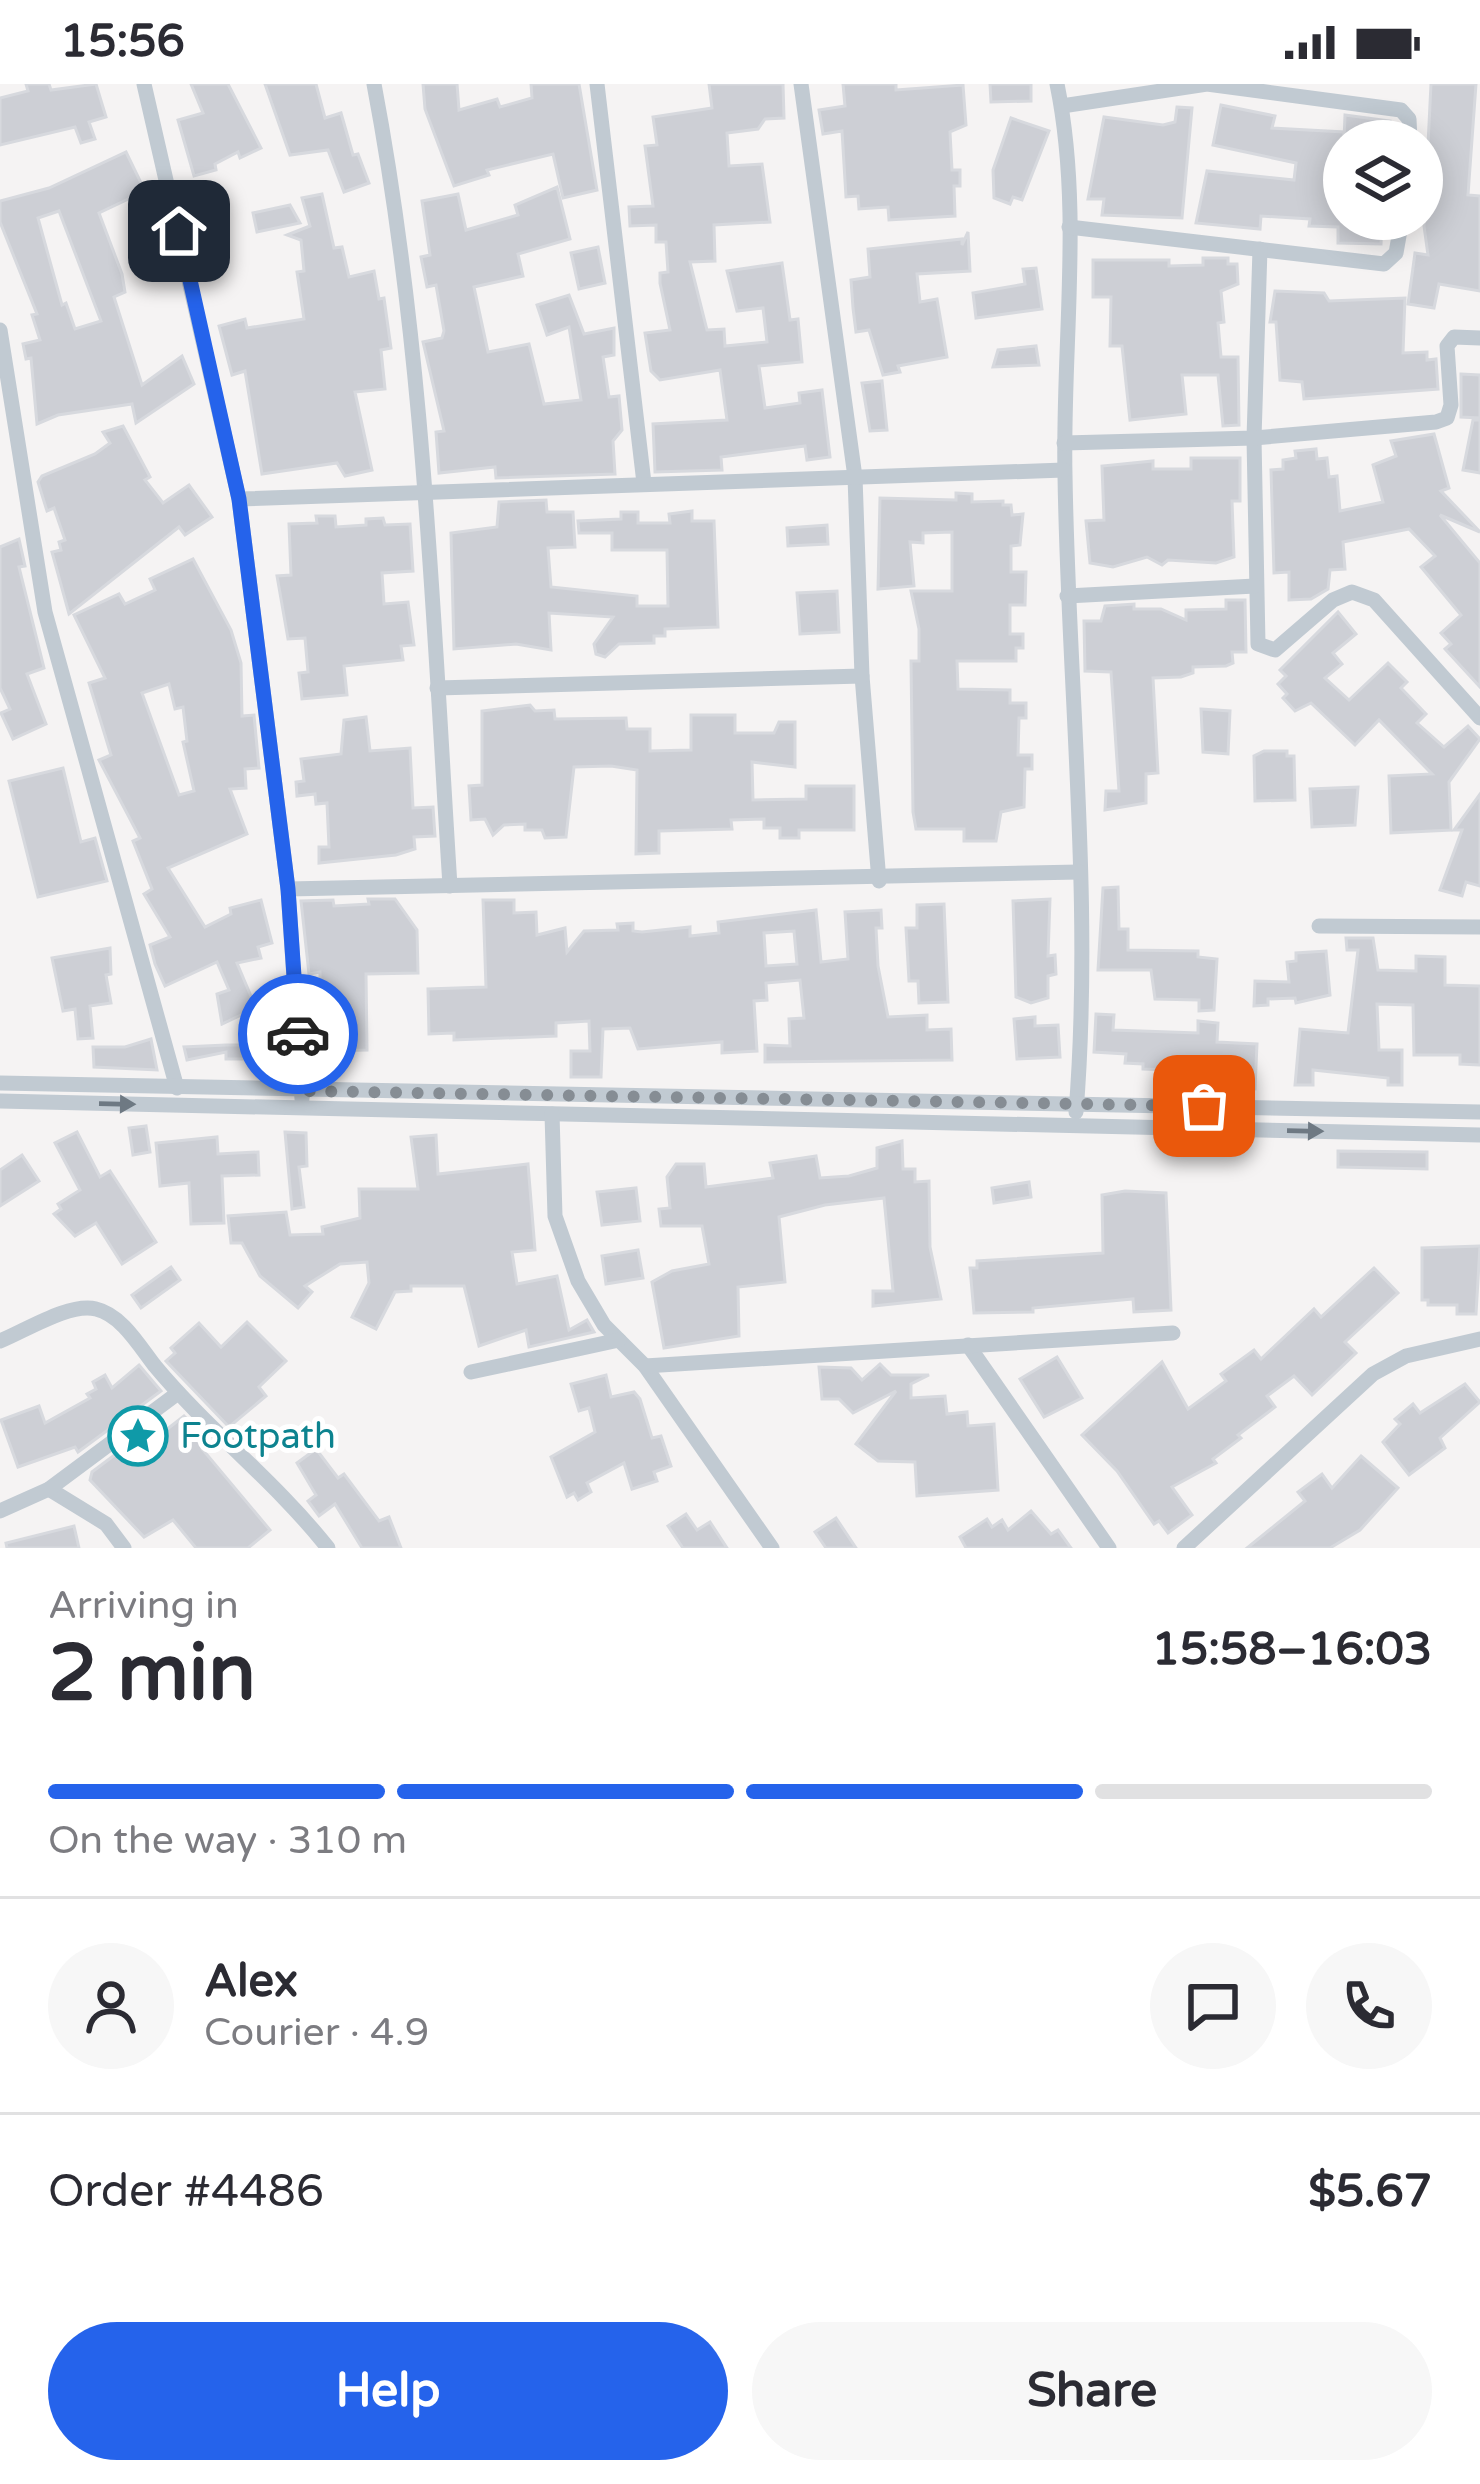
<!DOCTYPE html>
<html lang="en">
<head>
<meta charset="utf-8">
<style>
	:root { --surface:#fff; --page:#f7f7f7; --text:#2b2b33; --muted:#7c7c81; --line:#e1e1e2; --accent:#2563eb }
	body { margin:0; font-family:"Varela Round",sans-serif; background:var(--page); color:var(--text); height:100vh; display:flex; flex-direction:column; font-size:45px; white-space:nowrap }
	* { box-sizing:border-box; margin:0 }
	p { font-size:39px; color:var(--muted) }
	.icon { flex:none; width:66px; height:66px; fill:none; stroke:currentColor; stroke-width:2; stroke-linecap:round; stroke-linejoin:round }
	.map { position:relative; height:1464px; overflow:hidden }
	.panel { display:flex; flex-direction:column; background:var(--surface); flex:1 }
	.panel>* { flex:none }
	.controls { position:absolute; left:1323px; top:36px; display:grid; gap:24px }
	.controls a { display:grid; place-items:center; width:120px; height:120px; border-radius:50%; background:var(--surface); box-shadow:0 6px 30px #0003; font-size:60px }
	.pin { position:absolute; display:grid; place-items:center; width:102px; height:102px; color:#fff; margin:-51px; border-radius:24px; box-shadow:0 6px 18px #0006 }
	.courier { position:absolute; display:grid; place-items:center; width:120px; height:120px; margin:-60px; border:9px solid #2563eb; border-radius:50%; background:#fff; color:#222; box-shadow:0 3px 15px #0007 }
	.head em { font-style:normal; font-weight:700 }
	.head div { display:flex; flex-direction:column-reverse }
	.head { display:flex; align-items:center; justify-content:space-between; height:204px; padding:0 48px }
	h1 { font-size:78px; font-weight:700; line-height:90px }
	.bar { display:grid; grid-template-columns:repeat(4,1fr); gap:18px 12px; align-content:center; height:144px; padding:0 48px }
	.bar i { height:15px; border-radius:9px; background:var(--line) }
	.bar .active { background:var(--accent) }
	.bar p { grid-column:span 4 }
	.line { display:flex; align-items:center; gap:30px; padding:0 48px; border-top:3px solid var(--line) }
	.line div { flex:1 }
	.round { display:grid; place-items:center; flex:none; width:126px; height:126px; border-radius:63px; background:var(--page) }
	.primary-button { display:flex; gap:24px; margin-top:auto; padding:24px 48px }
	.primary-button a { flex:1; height:138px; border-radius:72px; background:var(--accent); color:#fff; font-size:48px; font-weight:700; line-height:138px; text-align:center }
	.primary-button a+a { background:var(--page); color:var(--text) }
	.status { display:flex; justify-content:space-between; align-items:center; height:84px; padding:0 60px; background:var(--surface); direction:ltr }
	.status svg { height:33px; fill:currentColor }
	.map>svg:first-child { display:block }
	.building { fill:#cdcfd5; stroke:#d7d9de; stroke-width:3; fill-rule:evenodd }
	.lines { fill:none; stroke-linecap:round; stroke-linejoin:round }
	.street { stroke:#c1cad2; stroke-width:15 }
	.oneway { fill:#6e7983 }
	.done { stroke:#868d94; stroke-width:12; stroke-dasharray:0 21.6 }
	.route { stroke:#2563eb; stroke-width:15 }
	.labels { text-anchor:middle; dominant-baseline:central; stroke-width:10; stroke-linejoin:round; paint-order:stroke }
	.culture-label { font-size:36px; fill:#0d838f; stroke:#fff; text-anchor:start }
</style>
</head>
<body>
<div class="status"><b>15:56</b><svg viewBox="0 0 49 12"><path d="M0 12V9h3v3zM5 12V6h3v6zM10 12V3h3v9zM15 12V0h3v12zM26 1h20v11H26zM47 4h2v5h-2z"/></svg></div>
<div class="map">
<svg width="1480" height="1464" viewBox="0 0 1480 1464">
	<rect width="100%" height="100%" fill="#f5f3f3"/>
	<!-- building -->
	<g class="building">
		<path d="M26 0H49L51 6 96 0 106 33 89 38 95 55 81 59 75 43 0 61V14L28 7Z"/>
		<path d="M191 0H228L261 64 240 74 238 68 215 80 216 86 194 92 178 36 203 29Z"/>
		<path d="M265 0H316L325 34 341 29 353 71 358 70 369 99 344 108 328 66 290 71Z"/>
		<path d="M423 0H457L459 26 497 15 500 23 532 14 531 0H579L597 106 563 114 553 70 487 86 489 91 454 102 425 25Z"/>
		<path d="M709 0H783L784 34 765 35 758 45 727 49 729 82 762 80 770 138 714 141 715 177 690 178 707 246 724 245 725 262 767 258 763 224 737 227 727 187 782 179 790 236 798 235 802 278 759 282 765 324 800 319 799 309 822 306 830 373 807 376 805 362 721 373 722 386 655 388 653 340 727 336 720 286 660 296 651 287 645 249 670 246 660 199V189L668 188 666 158H656V141L630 142 629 123 653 122 645 62 657 61 653 33 712 24Z"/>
		<path d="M843 0H896V6L963 1 966 41 950 48 952 86H960V102H954L955 132 889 136 888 123 859 125 858 112 846 113 842 47 823 50 819 26 845 22Z"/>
		<path d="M990 0H1031V17L991 18Z"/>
		<path d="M1431 0H1476L1468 111 1480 112V207L1439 200 1434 224 1408 220 1415 169 1428 171 1424 142Z"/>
		<path d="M1221 21 1275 32 1272 44 1344 48V135H1382L1381 160 1338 159V143L1309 142 1310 135 1261 132 1260 145 1196 139 1207 87 1294 96 1296 79 1213 61Z"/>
		<path d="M1177 23 1192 24 1182 134 1102 131 1104 115H1088L1104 33 1163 41 1175 38Z"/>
		<path d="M1345 31 1390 37 1389 57H1344Z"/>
		<path d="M1011 34 1049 47 1022 116 1013 113 1010 120 994 114 993 86Z"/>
		<path d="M126 68 145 107 99 129 122 190 125 208 114 213 142 301 182 272 194 300 136 339 132 320 58 331 37 340 31 274 26 275 23 260 40 256 32 231 37 230 0 138V117L49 104ZM59 127 101 237 75 245 66 219 62 221 38 134Z"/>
		<path d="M557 103 570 155 518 170 523 192 474 203 488 268 529 260 544 320 581 316 569 243 547 251 537 221 569 211 584 250 614 244V271L603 273 609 313 619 312 622 346 613 357 615 390 496 394 495 383 439 389 436 348 444 347 423 258 442 254 444 247 436 201 427 203 421 173 430 171 422 117 458 110 466 146 518 131 515 121Z"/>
		<path d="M322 110 334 164 342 163 349 193 374 187 379 215 384 214 391 264 381 266 385 305 355 308 372 386 345 392 337 379 262 390 245 287 232 291 219 242 245 235 247 244 304 235 297 188 304 187 301 156 287 151 310 142 302 114Z"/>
		<path d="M290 121 300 139 257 148 253 129Z"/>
		<path d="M968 148 970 187 917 190 920 218 937 215 947 273 898 282 900 288 883 291 869 246 856 248 853 224 851 196 870 193 868 165 962 155V161Z"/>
		<path d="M598 163 605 199 579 205 571 169Z"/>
		<path d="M1203 174H1228V180H1237L1238 200 1221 207 1224 238 1218 239 1221 273H1238L1239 341 1223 342 1218 291H1182L1186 330 1130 336 1122 262H1110L1111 213H1093V176H1169V182L1203 181Z"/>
		<path d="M1036 184 1042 225 976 234 973 209 1025 200 1023 185Z"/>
		<path d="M1275 207 1324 209 1329 217 1405 214 1403 269 1427 268V276L1436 275 1438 305 1304 315 1302 298 1280 296 1276 238H1270Z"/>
		<path d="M1036 262 1039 281 993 283 998 266Z"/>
		<path d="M1461 290 1480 291V334L1461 333Z"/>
		<path d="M882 297 887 346 870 347 862 299Z"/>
		<path d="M1473 336H1480V389L1463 386Z"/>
		<path d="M123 342 150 393 145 396 163 419 189 401 212 433 185 451 179 443 69 530 52 468 61 466 59 458 65 456 54 424 47 427 38 398 42 392 95 370 110 359 103 348Z"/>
		<path d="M1434 350 1449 404 1441 407 1480 448 1440 431 1480 479V603L1445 565 1451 560 1441 549 1461 531 1421 483 1435 472 1409 445 1343 458 1345 485 1330 486 1328 505 1311 515 1289 516V488L1274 489 1271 386 1283 385V376L1296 374 1295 367 1316 365 1317 375 1327 374 1329 393 1337 392 1340 427 1383 418 1373 381 1396 372 1391 357Z"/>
		<path d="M1191 374H1240V417H1232L1234 473 1216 479 1168 476 1162 481 1147 473 1113 483 1090 479 1086 437 1104 436 1102 382 1153 377V385H1191Z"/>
		<path d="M956 409 972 410V418L1003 417V421H1011L1012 431 1023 430 1020 461 1011 462V488H1026L1025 521H1010V550H1023V564H1016V577H957L958 605 1010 606V619H1026V634H1019L1018 671H1032V685H1025L1024 723 1001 728 996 757H964V745H916L913 728 911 577H919V545L911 507H952V448L923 449V459L910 458 914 502 878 505 880 414 956 416Z"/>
		<path d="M546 416 547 428H573L575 463 548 464 551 503 637 512V522H668L667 466H612V449H579L578 437 621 435V428H638V439H670L669 430 692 427V437H714L718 543 665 545V552H654V559L619 560 605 573 596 570 594 560 613 533 549 529 551 566 516 560 454 565 451 449 497 443 499 418Z"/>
		<path d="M316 432H335L336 443 366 441V435L383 434 385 441 410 440 413 487 382 489 384 520 408 518 414 561 401 562 403 576 344 582 347 611 302 615 299 589 308 588 305 554 288 555 277 492 291 491 289 440 317 439Z"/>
		<path d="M827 441 828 460 788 462 787 444Z"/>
		<path d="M19 455 25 482 19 483 44 584 27 590 46 640 13 655 1 629 10 625 0 604V463Z"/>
		<path d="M193 475 231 546 241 579 242 632 254 631 259 684 245 685 246 704 230 705 247 750 168 784 205 843 231 830 230 824 261 816 272 859 258 863 261 874 237 879 256 924 222 940 217 910 229 906 217 878 165 902 155 880 150 861 170 853 144 810 152 805 133 757 140 754 99 676 111 671 89 599 105 594 74 531 119 510 125 520 155 506 150 495ZM169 600 175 625 183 623 187 657 183 658 194 707 179 711 142 609Z"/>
		<path d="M837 507 839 548 800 550 797 509Z"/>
		<path d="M1226 516H1245L1246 568H1232L1233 579 1226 582 1193 583V589L1181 593 1153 594 1158 689 1146 690V719L1105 726 1106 707H1119L1111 588 1085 587 1084 537H1101L1105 522 1134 520V525H1161L1186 536V526L1226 525Z"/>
		<path d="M1338 528 1356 550 1333 569 1342 580 1325 594 1349 616 1388 579 1407 598 1401 604 1426 630 1417 639 1444 663 1468 642 1480 655 1449 698 1451 746 1391 749 1389 692 1432 690 1379 636 1355 661 1311 619 1295 627 1283 614 1287 610 1278 600 1286 592 1280 586Z"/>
		<path d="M530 621 535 627 554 626 555 635 626 634 627 645H650V667L691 666V631H735V649H774L779 638H795V683L752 678 753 716 806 715V702H854V746H799V754H780V744H764V735L731 736 732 745 659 747V769L636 770 637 686 611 682 574 683 566 753 545 754 542 746H525V740L504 741 493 751 485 735 471 736 469 702 482 701V627Z"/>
		<path d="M1201 625 1230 627 1228 670 1203 668Z"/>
		<path d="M366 633 370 667 410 664 413 724 433 723 435 752 414 753 415 765 396 771 319 779V763H329L327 719 316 720 315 710 297 712 296 698 304 697 301 675 341 670 344 636Z"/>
		<path d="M1264 667H1287V672H1294L1295 716 1255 717 1254 672Z"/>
		<path d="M63 684 81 758 95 754 107 797 38 813 9 697Z"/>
		<path d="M1358 703 1355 741 1312 743 1310 705Z"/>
		<path d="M1480 710V802L1466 798 1462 812 1440 806 1462 746H1454Z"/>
		<path d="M1118 803 1119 845H1128V866L1198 867V873L1217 875 1214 926 1199 927V916L1155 915 1151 886H1098L1103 804Z"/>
		<path d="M368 815H395L417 846 418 889 366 890 367 966 321 967 320 888 309 890 301 817 333 816 334 822 369 820Z"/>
		<path d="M1050 815 1048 872 1055 871 1056 890 1048 892V914L1031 919 1016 913 1013 817Z"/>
		<path d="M483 816H514V829L536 828 537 851 565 844 567 868 584 847 618 846 617 840 633 839V847L642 848 690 843V852L719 849 718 838 816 826 821 878 848 875 845 828 881 826 882 844H876L878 882 888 933 927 931V946L951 945 952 976 765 978V961L790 962 789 935 804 934 800 896 766 899 767 916 754 917 757 967 722 969V958L638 965 630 944 603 945 601 993H571V967H590L589 937 556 939V952L454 956V949L429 950 428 905 486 903ZM794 847 797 880 766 882 764 849Z"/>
		<path d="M944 820 948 918 919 919 918 897H909L906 844H917V821Z"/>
		<path d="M1346 854H1373L1378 886 1416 887V872L1445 873V901L1480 902V981L1460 980V971H1414L1413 921 1377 920 1379 966H1402V1001H1388V994L1313 986V1001H1295L1300 945 1348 949 1358 866H1347Z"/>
		<path d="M110 864 111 890 106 891 111 919 90 922 93 954 78 955 75 925 63 927 52 874Z"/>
		<path d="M1326 867 1330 911 1296 919 1295 914 1268 915V921L1254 922 1255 897 1289 898 1287 878 1296 877V869Z"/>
		<path d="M1096 930 1114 931 1113 946 1198 949V937L1218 939 1217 958 1257 960 1255 1005 1197 1002 1198 987 1143 985V980L1125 979 1126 970 1094 968Z"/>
		<path d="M1035 933V942L1058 941 1060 973 1017 975 1014 935Z"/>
		<path d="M151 955 157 986 94 983 93 963H125Z"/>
		<path d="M226 961H261V975H226V968L187 976 184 963Z"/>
		<path d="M146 1042 150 1068 133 1071 129 1044Z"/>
		<path d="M77 1048 100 1093 110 1087 156 1158 122 1180 96 1139 75 1152 54 1130 61 1125 58 1120 80 1106 55 1059Z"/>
		<path d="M285 1048 306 1049 307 1082 299 1083 304 1123 292 1125Z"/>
		<path d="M436 1051 438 1090 528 1080 535 1166 512 1168 517 1200 557 1192 569 1246 587 1236 594 1248 529 1263 526 1246 479 1262 464 1202H411V1207L395 1208 376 1245 352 1233 369 1199 367 1178 340 1180 305 1202 312 1208 298 1224 260 1192 242 1159H231L228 1132 286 1128 290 1151 323 1150 322 1143 360 1134 359 1105H418L411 1053Z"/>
		<path d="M217 1053 218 1070 258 1068 259 1091 222 1092 224 1139 191 1140 189 1099 160 1102 156 1059Z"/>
		<path d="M902 1057 903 1085H915V1098L929 1097 930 1163 941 1215 873 1222V1207H893L884 1114 825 1121 779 1133 785 1198 738 1203 739 1252 664 1264 652 1198 672 1187 709 1180 702 1142H661L659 1125 670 1124 667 1093 676 1080H704L706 1103 773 1094 770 1079 816 1072 820 1094 849 1092 877 1084V1064Z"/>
		<path d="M1338 1067 1427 1068V1085L1338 1083Z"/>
		<path d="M22 1071 39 1097 0 1122V1086Z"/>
		<path d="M1029 1098 1031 1113 994 1119 992 1104Z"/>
		<path d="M636 1104 640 1137 602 1141 597 1108Z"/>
		<path d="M1125 1107 1166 1109 1171 1226 1134 1228 1133 1215 1033 1224V1228L974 1229 970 1184H977V1177L1103 1169 1102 1111Z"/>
		<path d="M1480 1162 1476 1230H1457V1221H1428V1216H1422V1164Z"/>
		<path d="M638 1166 643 1194 606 1200 602 1172Z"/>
		<path d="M171 1183 180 1196 141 1224 132 1211Z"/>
		<path d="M1374 1184 1398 1209 1345 1258 1356 1269 1312 1311 1294 1292 1267 1312 1275 1323 1238 1351 1241 1354 1213 1375 1216 1379 1172 1403 1192 1431 1168 1449 1159 1437 1154 1440 1117 1387 1082 1351 1162 1278 1188 1325 1226 1297 1221 1290 1254 1266 1261 1275 1314 1225 1321 1233Z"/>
		<path d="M247 1238 286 1277 259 1303 266 1312 229 1343 166 1277 175 1269 171 1264 199 1239 221 1263Z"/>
		<path d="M1057 1273 1082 1314 1044 1333 1020 1295Z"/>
		<path d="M880 1280 891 1291H929L911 1300V1314L945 1312 947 1330 967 1328 968 1342 994 1340 998 1406 917 1412 915 1378 878 1377 856 1360 896 1307 853 1329 839 1315H822L819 1283 851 1284 862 1296Z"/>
		<path d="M139 1281 161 1307 78 1368 75 1363 18 1383 1 1336 39 1322 45 1339 90 1314 87 1310 96 1305 93 1298 105 1291 112 1304Z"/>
		<path d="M606 1291 611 1313 634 1308 640 1315 652 1354 661 1352 671 1382 654 1388 657 1397 632 1405 624 1379 587 1399 591 1408 578 1416 574 1409 567 1413 551 1373 595 1348 589 1324 579 1327 571 1300Z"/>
		<path d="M1465 1300 1480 1318 1440 1354 1445 1364 1409 1391 1383 1358 1400 1340 1395 1335 1413 1320 1420 1329Z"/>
		<path d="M184 1332 211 1359 203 1366 270 1446 248 1464H196L173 1436 144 1453 90 1396 92 1388 160 1337 166 1346Z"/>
		<path d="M316 1365 338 1394 344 1390 379 1437 389 1433 401 1464H362L335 1420 319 1432 308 1417 316 1411 297 1379Z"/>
		<path d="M1361 1372 1398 1404 1360 1446 1330 1464H1247L1305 1417 1298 1408 1322 1390 1332 1404Z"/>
		<path d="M1031 1427 1051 1450 1058 1446 1071 1464H966L960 1453 987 1435 992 1443 1002 1436 1008 1446Z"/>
		<path d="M686 1430 697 1446 710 1438 727 1464H683L668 1442Z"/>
		<path d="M836 1434 856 1464H826L815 1448Z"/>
		<path d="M74 1442 79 1464H7L6 1459Z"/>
	</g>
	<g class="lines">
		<!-- street -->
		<g class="street">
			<path d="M144 0 239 415 288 805 302 1015"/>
			<path d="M374 0C424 264 433 535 450 802"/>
			<path d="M597 0 644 399"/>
			<path d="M801 0 855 393 862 592 879 797"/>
			<path d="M1057 0C1083 127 1062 262 1065 391 1068 602 1093 817 1076 1028"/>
			<path d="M1062 22 1207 0 1401 26 1409 35 1410 57"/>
			<path d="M1069 143 1384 180 1396 169 1402 135"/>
			<path d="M1260 165 1254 354 1258 560 1275 566 1333 516 1352 508 1374 516 1480 634"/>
			<path d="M0 246 45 528 177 1004"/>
			<path d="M1064 359 1254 354 1436 338 1447 334 1451 321 1447 262 1454 253 1480 254"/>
			<path d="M239 415 1064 386"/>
			<path d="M1067 512 1255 502"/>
			<path d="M437 604 862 592"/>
			<path d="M288 805 1079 788"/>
			<path d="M1319 842 1480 843"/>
			<path d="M0 999 1480 1028"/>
			<path d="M0 1017 1480 1051"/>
			<path d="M552 1030 555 1132 578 1197 604 1241 645 1282 772 1464"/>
			<path d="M0 1257C25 1247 70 1218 96 1225 122 1231 140 1263 155 1282 209 1347 276 1398 328 1464"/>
			<path d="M968 1261 1109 1464"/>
			<path d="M645 1282 1173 1249"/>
			<path d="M471 1288 619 1256"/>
			<path d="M49 1405 106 1440 124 1464"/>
			<path d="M0 1427 49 1405 178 1309"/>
			<path d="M1184 1464 1373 1290 1406 1272 1480 1255"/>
		</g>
	</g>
	<!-- one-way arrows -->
	<defs><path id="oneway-solid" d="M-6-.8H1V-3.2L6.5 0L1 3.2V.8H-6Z" transform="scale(3)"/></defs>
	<g class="oneway">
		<use href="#oneway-solid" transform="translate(117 1020) rotate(1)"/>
		<use href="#oneway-solid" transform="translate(1305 1047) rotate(1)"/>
	</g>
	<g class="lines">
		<!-- done -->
		<path class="done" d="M298 950 302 1007 1204 1022"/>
		<!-- route -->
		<path class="route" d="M179 147 239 415 288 805 298 950"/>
	</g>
	<!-- icons -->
	<defs>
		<g id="sight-ring" transform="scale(3)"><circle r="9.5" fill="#fff" stroke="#0f9aa8" stroke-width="1.5"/><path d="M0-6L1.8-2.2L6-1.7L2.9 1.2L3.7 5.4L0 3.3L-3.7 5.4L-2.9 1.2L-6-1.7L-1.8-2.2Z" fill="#0f9aa8"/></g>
	</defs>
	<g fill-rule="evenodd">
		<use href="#sight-ring" x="138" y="1352"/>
	</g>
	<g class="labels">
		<!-- culture labels -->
		<g class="culture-label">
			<text x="180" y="1352">Footpath</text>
		</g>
	</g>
</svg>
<div class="controls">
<a><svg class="icon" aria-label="layers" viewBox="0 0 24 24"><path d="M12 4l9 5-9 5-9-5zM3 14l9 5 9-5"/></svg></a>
</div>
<div class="pin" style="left:1204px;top:1022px;background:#ea580c"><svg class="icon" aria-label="bag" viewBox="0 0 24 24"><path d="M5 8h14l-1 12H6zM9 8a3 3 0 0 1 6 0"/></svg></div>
<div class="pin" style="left:179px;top:147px;background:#1f2937"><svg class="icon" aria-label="home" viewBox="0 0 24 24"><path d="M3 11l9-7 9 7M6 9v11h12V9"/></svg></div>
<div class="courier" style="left:298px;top:950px"><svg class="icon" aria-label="car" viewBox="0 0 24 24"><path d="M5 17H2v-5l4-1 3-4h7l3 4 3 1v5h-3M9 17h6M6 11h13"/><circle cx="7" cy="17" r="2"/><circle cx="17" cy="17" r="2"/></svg></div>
</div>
<section class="panel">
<div class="head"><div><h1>2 min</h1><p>Arriving in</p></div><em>15:58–16:03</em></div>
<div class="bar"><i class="active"></i><i class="active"></i><i class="active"></i><i></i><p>On the way · 310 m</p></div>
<div class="line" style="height:216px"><a class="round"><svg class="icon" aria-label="person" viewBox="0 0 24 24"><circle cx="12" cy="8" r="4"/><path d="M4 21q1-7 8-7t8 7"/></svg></a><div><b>Alex</b><p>Courier · 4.9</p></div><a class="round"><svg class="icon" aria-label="chat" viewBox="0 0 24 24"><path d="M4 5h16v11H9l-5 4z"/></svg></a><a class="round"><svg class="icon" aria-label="phone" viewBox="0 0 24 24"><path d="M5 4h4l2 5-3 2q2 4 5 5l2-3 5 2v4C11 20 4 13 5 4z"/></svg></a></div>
<div class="line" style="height:156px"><div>Order #4486</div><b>$5.67</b></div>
<div class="primary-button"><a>Help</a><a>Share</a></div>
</section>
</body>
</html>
